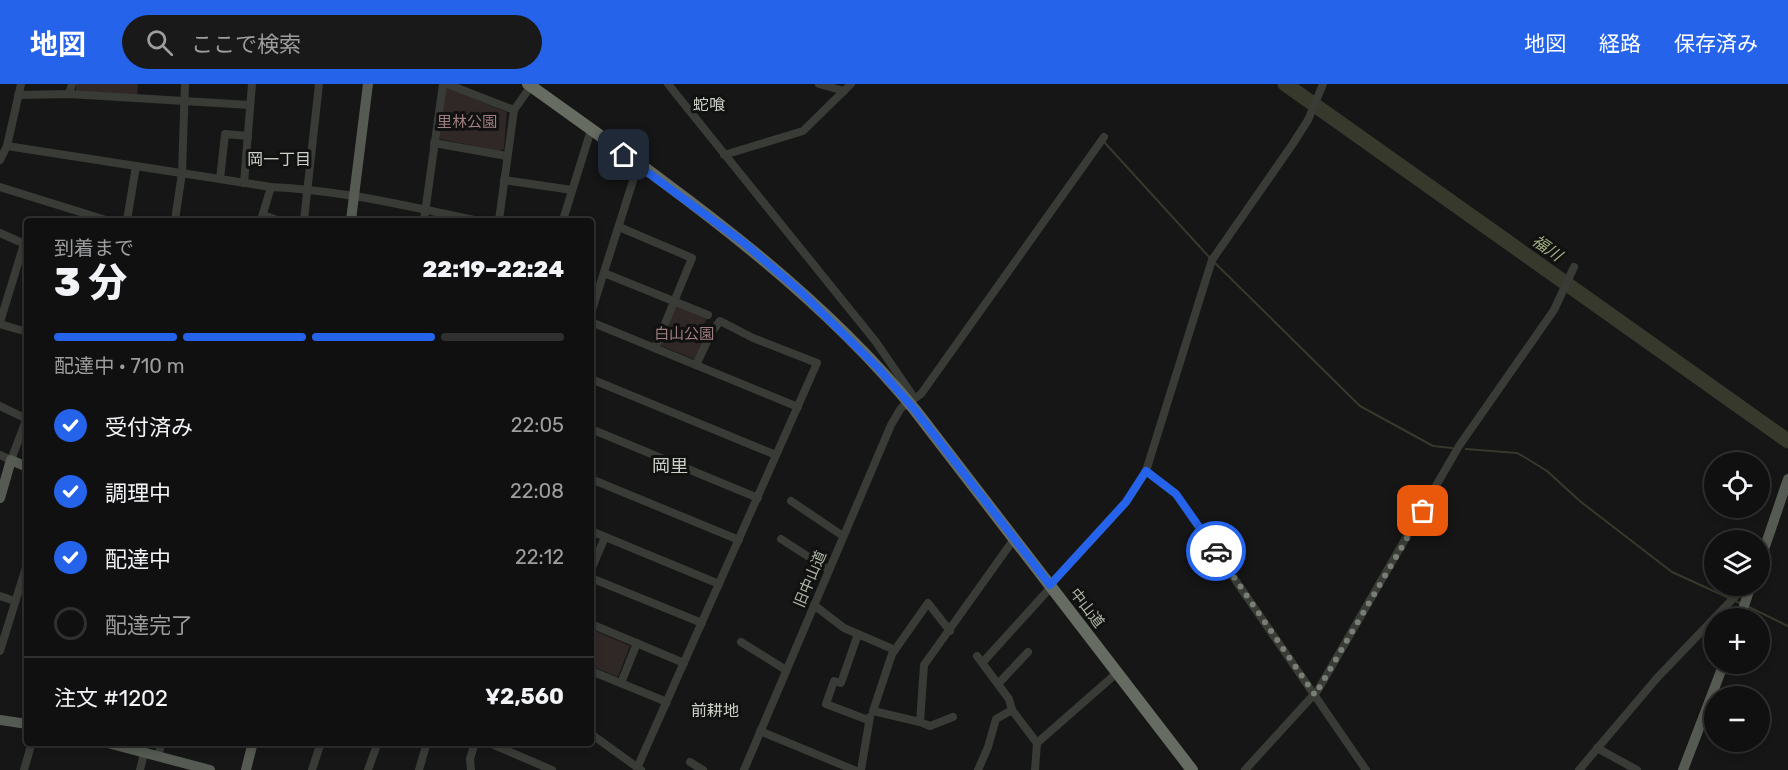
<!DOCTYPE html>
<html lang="ja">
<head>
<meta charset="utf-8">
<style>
	:root { --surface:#101010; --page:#191919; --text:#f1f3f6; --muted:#9c9d9f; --line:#303030; --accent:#2563eb }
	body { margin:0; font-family:Rubik,"Noto Sans JP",sans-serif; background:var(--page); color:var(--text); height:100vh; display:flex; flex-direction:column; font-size:22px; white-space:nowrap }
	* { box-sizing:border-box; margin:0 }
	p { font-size:20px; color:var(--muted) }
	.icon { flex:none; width:33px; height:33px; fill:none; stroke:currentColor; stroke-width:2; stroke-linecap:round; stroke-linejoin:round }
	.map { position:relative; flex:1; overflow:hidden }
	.sheet { position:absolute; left:24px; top:134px; width:570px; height:528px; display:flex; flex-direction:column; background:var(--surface); border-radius:6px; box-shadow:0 3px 9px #0003,0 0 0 2px var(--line) }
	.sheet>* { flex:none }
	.buttons { position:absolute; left:1704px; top:368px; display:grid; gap:12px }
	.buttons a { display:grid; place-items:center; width:66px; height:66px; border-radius:50%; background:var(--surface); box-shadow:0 3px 9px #0003,0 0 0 2px var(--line); font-size:30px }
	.pin { position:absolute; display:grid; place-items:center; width:51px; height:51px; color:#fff; margin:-26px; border-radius:12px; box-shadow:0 3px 9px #0006 }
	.courier { position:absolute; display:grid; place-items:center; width:60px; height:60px; margin:-30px; border:4px solid #2563eb; border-radius:50%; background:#fff; color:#222; box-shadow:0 2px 8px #0007 }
	.headline em { font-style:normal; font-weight:800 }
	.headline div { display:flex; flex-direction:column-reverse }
	.headline { display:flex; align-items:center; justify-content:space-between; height:102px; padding:0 30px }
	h1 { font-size:39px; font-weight:800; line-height:45px }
	.bar { display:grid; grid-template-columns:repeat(4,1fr); gap:9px 6px; align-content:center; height:72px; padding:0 30px }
	.bar i { height:8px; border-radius:4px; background:var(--line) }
	.bar .selected { background:var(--accent) }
	.bar p { grid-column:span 4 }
	.line { display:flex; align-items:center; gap:15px; padding:0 30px; border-top:2px solid var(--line) }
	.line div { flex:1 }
	ol { padding:0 30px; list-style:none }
	li { display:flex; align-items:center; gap:18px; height:66px }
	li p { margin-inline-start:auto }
	li .icon { padding:6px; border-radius:50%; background:var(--accent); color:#fff; stroke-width:4 }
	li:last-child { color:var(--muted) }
	li i { width:33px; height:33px; border:3px solid var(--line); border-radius:50% }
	header { display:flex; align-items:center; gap:36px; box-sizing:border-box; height:84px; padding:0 30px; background:var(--accent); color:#fff }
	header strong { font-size:28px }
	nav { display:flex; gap:33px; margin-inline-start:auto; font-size:21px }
	.search { width:420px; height:54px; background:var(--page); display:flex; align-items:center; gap:15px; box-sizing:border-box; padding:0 21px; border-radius:33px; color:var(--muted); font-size:22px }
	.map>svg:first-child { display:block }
	.green { fill:#302727 }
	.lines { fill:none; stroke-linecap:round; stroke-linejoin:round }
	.stream { stroke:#36392b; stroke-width:2 }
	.river { stroke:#36392b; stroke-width:15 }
	.minor { stroke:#383b36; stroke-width:8 }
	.major { stroke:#555a52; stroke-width:10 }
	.highway { stroke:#666c62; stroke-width:12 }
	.done { stroke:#787e74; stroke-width:6; stroke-dasharray:0 10.8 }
	.route { stroke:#2563eb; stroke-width:8 }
	.labels { text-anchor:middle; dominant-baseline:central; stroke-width:6; stroke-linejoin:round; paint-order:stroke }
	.park-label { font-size:15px; fill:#a07f82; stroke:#101110 }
	.street-label { font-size:15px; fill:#aeb6a7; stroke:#101110 }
	.neighbourhood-label { font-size:16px; fill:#ccd2c8; stroke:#101110 }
	.water-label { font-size:16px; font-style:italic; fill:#a1af80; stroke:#101110 }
	.quarter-label { font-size:18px; fill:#ccd2c8; stroke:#101110 }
</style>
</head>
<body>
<header>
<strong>地図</strong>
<div class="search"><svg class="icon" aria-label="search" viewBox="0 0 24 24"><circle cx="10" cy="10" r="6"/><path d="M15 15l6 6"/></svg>ここで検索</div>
<nav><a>地図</a><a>経路</a><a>保存済み</a></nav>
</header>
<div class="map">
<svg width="1788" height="686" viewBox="0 0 1788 686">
	<rect width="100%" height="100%" fill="#151615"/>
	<!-- green -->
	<g class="green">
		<path d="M76 0H138L137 12 76 8Z"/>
		<path d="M445 3 507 28 504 65 500 67 439 55Z"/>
		<path d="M675 221 707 235 702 243 708 246 696 276 659 261Z"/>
		<path d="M591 545 630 562 618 593 591 582Z"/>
	</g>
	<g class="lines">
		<!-- stream -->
		<g class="stream">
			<path d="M1105 59 1210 174"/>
			<path d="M1214 178 1360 322 1433 362 1452 364"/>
			<path d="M1466 365 1517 369 1526 374 1547 387 1581 418 1672 488 1742 520"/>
			<path d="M1747 522 1788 542"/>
		</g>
		<!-- river -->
		<path class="river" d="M1285 0 1788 357"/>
		<!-- minor -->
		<g class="minor">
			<path d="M447 0 514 26"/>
			<path d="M668 0 876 258 911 309 909 319"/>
			<path d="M819 0 844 7"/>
			<path d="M69 10 72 0"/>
			<path d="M18 11 69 10 250 21"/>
			<path d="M434 59 507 72"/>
			<path d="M7 62 271 103C340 106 407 122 474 136"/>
			<path d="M724 71 803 47 851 0"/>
			<path d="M0 76 7 62 21 0"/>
			<path d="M220 95 225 50 248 52"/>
			<path d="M504 96 572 106"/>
			<path d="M244 99 252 0"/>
			<path d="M0 103 106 136"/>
			<path d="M263 131 277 136"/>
			<path d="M127 136 136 82"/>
			<path d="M175 136 182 89 185 0"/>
			<path d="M261 136 271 103"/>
			<path d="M304 136 319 0"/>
			<path d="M424 136 443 0"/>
			<path d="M499 136 514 26 531 2"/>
			<path d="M563 136 591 46"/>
			<path d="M619 143 692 174 655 264"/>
			<path d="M0 149 27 161"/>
			<path d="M604 189 708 231"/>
			<path d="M591 229 638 81"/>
			<path d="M0 238 24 160"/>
			<path d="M591 238 798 323"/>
			<path d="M0 240 27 248"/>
			<path d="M591 295 776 371"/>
			<path d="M0 322 27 335"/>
			<path d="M591 345 758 414"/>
			<path d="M0 371 11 376 27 334"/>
			<path d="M1146 387 1176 410 1366 686"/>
			<path d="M591 395 739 456"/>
			<path d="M791 417 843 452"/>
			<path d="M591 447 719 500"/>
			<path d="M781 455 829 486"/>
			<path d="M591 486 605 453"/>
			<path d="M591 494 702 539"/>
			<path d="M1050 501 1126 418 1146 387 1212 176 1292 61 1308 36 1323 0"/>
			<path d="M0 512 15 517"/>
			<path d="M814 521 844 544 895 566"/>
			<path d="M591 540 684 579"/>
			<path d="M950 547 928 519 892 570 873 627 920 638 924 581 1014 455"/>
			<path d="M858 550 841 599 834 597 826 620 868 636"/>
			<path d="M741 558 786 586"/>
			<path d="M0 567 27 480"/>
			<path d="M977 572 1009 615 1012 626"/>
			<path d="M983 578 1051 503"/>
			<path d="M591 587 667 618"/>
			<path d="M621 599 637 559"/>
			<path d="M998 600 1028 568"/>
			<path d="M920 638 930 642 953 633"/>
			<path d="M760 647 854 686"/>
			<path d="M591 650 641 686"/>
			<path d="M487 658 552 686"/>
			<path d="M1597 664 1637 686"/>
			<path d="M158 672 162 658"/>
			<path d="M690 678 703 686"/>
			<path d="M638 682 817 279 753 254 720 237 711 249 696 281"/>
			<path d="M24 686 32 658"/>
			<path d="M140 686 144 669"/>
			<path d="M312 686 321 658"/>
			<path d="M368 686 378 658"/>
			<path d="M419 686 427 658"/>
			<path d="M471 686 470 675 475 658"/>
			<path d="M744 686 891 341 901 324 921 310 1104 53"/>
			<path d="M861 686 870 633"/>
			<path d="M978 686 988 663 996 635 1012 626 1037 659"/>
			<path d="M1035 686 1037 659 1118 588"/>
			<path d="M1245 686 1318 606 1459 362 1554 226 1574 183"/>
			<path d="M1579 686 1657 594 1746 501"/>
		</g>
		<!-- major -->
		<g class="major">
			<path d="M351 136 368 0"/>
			<path d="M0 414 11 376 27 383"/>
			<path d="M1760 477 1788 395"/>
			<path d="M1740 534 1751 501"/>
			<path d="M0 636 27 640"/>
			<path d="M104 658 210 686"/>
			<path d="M246 686 253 658"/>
			<path d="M1683 686 1724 579"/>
		</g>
		<!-- highway -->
		<path class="highway" d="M528 0C664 98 808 195 915 326L1192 686"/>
	</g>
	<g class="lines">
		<!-- done -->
		<path class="done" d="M1216 467 1315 611 1423 427"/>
		<!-- route -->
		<path class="route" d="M624 71 744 159 801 208 878 284 915 326 1050 501 1126 418 1146 387 1176 410 1216 467"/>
	</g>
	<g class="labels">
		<!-- park labels -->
		<g class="park-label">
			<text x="467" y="38">里林公園</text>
			<text x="684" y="250">白山公園</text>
		</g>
		<!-- street labels -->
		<g class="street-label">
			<text transform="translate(810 495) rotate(-67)">旧中山道</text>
			<text transform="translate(1087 524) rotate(52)">中山道</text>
		</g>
		<!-- neighbourhood labels -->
		<g class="neighbourhood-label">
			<text x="709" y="20">蛇喰</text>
			<text x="279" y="75">岡一丁目</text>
			<text x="715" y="626">前耕地</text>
		</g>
		<!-- water labels -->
		<g class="water-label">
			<text transform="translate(1547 164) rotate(35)">福川</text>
		</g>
		<!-- quarter labels -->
		<g class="quarter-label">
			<text x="670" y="382">岡里</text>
		</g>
	</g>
</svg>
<div class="buttons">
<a><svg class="icon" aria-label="locate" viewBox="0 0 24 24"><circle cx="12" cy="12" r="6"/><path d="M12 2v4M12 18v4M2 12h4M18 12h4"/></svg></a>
<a><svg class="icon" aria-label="layers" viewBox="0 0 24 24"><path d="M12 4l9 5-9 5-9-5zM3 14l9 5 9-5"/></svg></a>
<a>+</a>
<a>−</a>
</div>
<div class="pin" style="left:1423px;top:427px;background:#ea580c"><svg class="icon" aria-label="bag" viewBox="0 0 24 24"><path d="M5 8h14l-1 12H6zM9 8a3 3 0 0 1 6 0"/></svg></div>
<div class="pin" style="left:624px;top:71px;background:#1f2937"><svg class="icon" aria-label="home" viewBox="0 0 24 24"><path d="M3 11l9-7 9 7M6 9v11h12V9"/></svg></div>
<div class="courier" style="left:1216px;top:467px"><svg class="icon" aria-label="car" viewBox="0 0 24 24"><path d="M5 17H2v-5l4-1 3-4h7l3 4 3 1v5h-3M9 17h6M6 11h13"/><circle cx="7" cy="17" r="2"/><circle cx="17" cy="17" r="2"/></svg></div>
<section class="sheet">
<div class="headline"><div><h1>3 分</h1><p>到着まで</p></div><em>22:19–22:24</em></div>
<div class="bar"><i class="selected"></i><i class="selected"></i><i class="selected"></i><i></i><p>配達中 · 710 m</p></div>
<ol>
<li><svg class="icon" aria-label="check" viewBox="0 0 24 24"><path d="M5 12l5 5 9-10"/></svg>受付済み<p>22:05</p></li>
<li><svg class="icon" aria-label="check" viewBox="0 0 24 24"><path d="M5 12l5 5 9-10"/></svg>調理中<p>22:08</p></li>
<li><svg class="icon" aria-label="check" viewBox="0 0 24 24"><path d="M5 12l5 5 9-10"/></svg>配達中<p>22:12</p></li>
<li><i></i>配達完了</li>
</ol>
<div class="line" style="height:78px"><div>注文 #1202</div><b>¥2,560</b></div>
</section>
</div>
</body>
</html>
